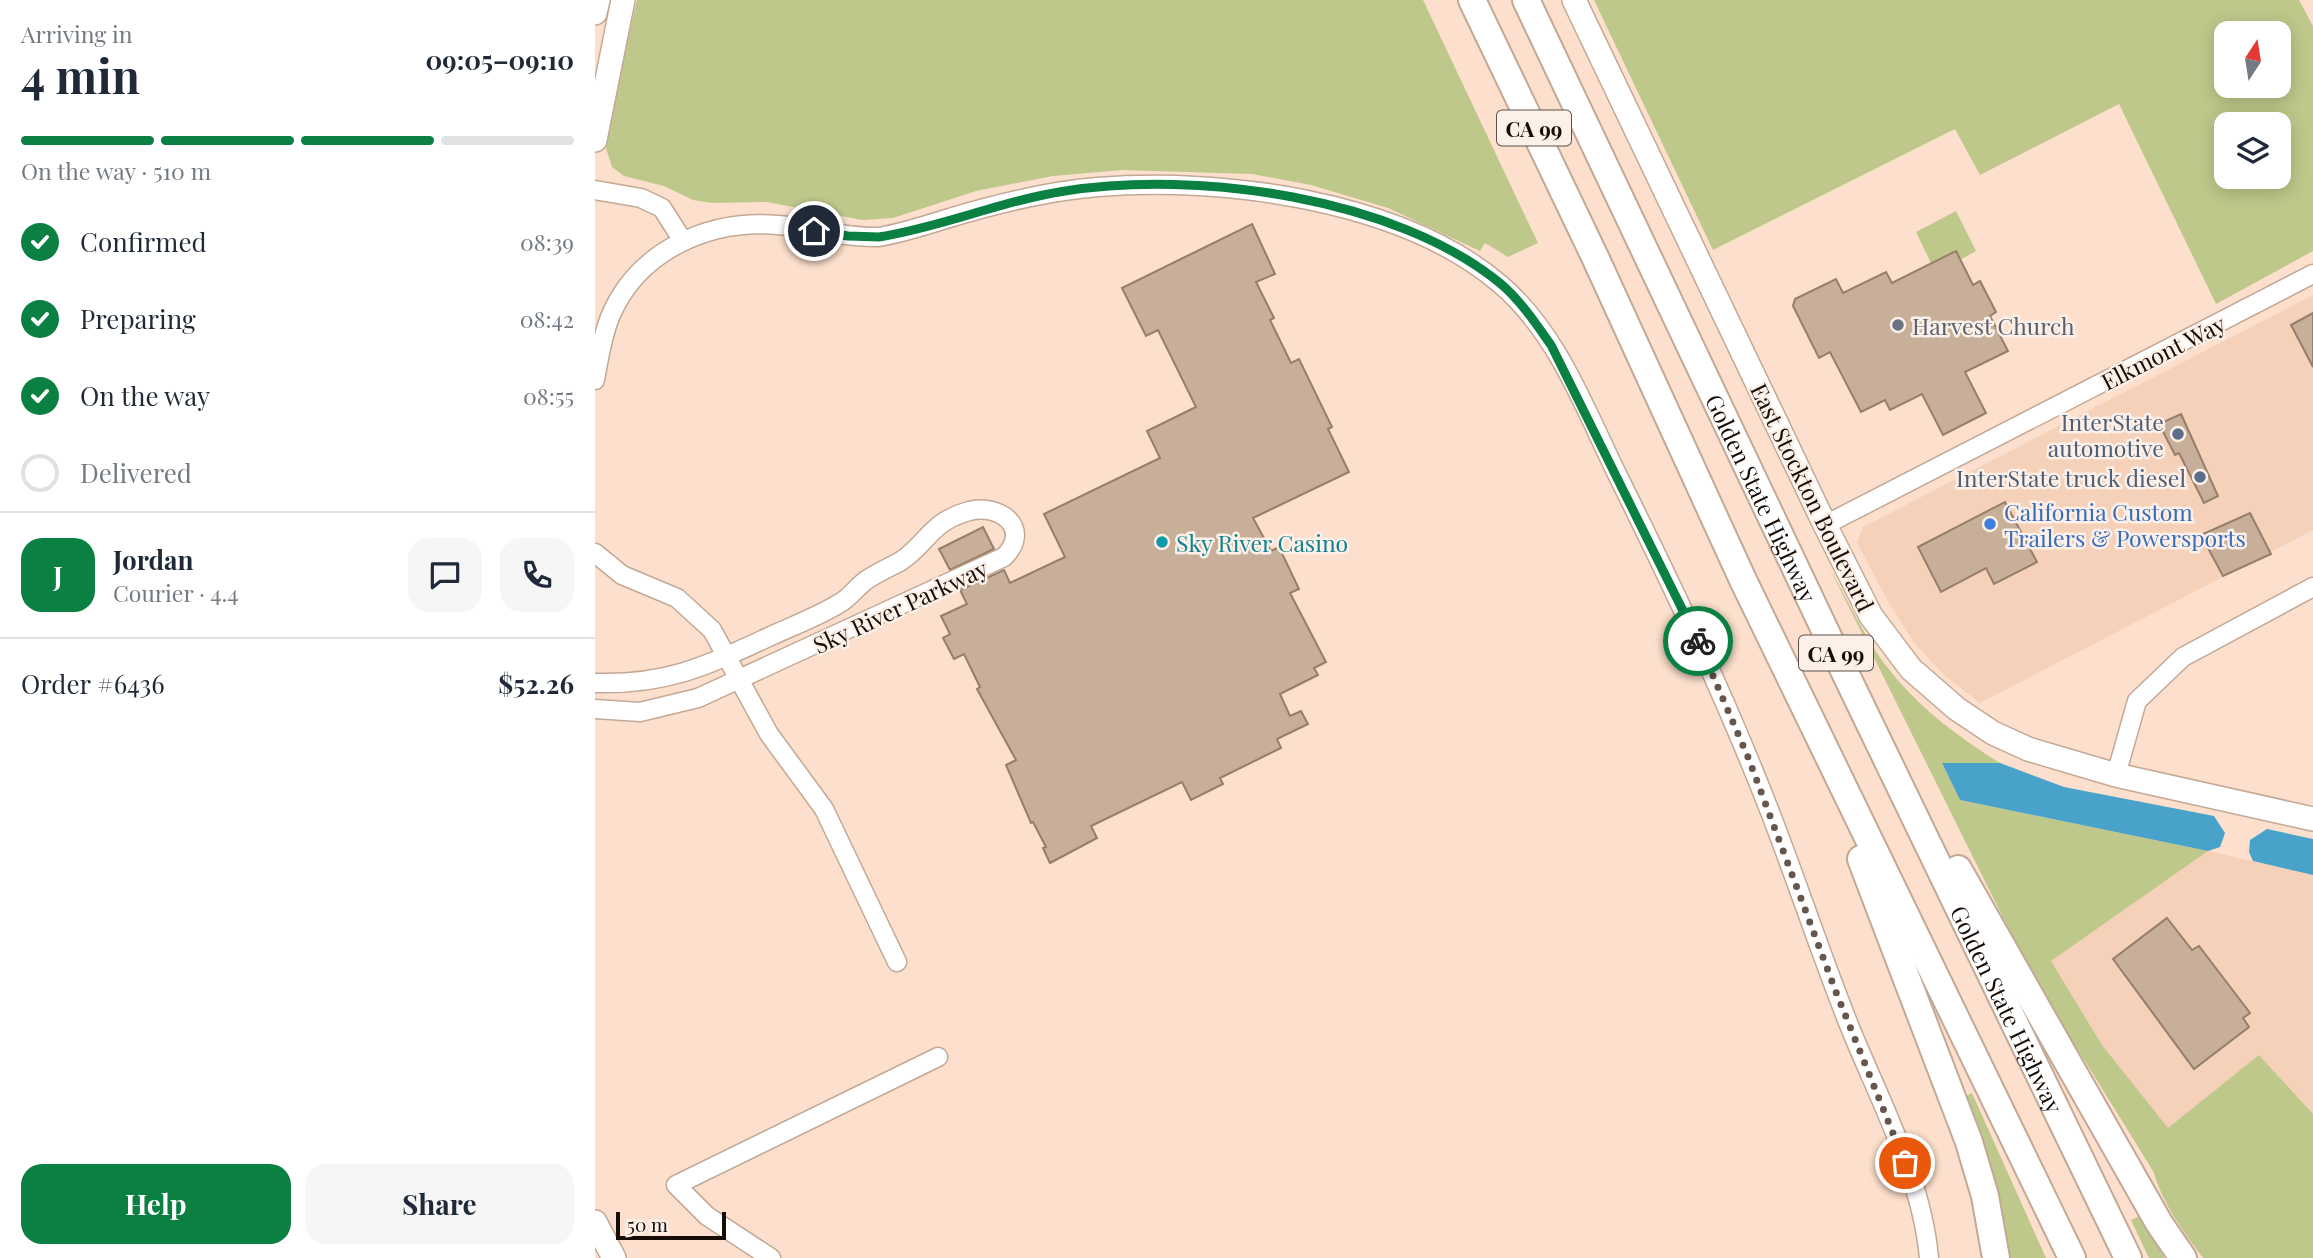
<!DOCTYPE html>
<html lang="en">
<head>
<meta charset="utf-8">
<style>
	:root { --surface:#fff; --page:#f6f6f7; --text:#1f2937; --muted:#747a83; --line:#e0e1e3; --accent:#0b8043 }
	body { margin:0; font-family:"Playfair Display",serif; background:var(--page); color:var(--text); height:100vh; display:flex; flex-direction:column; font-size:26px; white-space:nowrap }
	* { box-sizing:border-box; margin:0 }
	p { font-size:23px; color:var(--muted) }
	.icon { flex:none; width:38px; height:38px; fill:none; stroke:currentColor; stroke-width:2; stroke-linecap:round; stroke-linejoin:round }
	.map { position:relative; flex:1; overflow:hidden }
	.sheet { display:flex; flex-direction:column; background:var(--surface); width:595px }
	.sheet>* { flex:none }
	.needle { width:46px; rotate:12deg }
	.tools { position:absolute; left:1619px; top:21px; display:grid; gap:14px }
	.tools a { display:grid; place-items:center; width:77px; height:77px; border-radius:14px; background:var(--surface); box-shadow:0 4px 18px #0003; font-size:35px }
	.scale { position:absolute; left:21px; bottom:18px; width:110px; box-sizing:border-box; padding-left:7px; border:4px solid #170d07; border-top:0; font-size:19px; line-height:24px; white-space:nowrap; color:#170d07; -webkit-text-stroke:5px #fcf0e8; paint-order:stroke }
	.pin { position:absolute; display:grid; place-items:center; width:60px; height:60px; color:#fff; margin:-30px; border:4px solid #fff; border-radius:50%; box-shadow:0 2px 7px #0007 }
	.courier { position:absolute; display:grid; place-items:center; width:70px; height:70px; margin:-35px; border:5px solid #0b8043; border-radius:50%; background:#fff; color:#222; box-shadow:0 2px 9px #0007 }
	.summary em { font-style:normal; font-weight:700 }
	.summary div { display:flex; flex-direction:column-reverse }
	.summary { display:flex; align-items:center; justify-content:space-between; height:119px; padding:0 21px }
	h1 { font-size:46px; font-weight:700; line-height:52px }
	.bar { display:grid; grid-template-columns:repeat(4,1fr); gap:10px 7px; align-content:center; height:84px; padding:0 21px }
	.bar i { height:9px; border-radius:5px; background:var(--line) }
	.bar .active { background:var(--accent) }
	.bar p { grid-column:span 4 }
	.line { display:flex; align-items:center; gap:18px; padding:0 21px; border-top:2px solid var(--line) }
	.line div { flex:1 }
	.round { display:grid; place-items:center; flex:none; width:74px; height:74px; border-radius:21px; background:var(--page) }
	ol { padding:0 21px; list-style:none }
	li { display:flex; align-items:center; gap:21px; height:77px }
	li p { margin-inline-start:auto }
	li .icon { padding:7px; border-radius:50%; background:var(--accent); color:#fff; stroke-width:4 }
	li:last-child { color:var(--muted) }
	li i { width:38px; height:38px; border:4px solid var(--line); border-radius:50% }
	.button { display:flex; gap:14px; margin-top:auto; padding:14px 21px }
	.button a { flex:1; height:80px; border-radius:21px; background:var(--accent); color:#fff; font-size:28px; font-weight:700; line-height:80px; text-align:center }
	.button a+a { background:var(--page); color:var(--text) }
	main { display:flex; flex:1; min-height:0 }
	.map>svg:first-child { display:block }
	.built { fill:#f5d1ba }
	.green { fill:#bfc88b; fill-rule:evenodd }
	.water { fill:#48a2c9 }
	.building { fill:#c7af99; stroke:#957f6a; stroke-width:2 }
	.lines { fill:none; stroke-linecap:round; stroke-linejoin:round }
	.minor-casing { stroke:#c3a896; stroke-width:21 }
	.major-casing { stroke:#c3a896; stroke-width:26 }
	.highway-casing { stroke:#c3a896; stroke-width:30 }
	.minor { stroke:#fff; stroke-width:18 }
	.major { stroke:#fff; stroke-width:23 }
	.highway { stroke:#fff; stroke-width:26 }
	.done { stroke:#67564c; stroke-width:7; stroke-dasharray:0 12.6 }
	.route { stroke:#0b8043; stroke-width:9 }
	.worship-dot { fill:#6b7280; stroke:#fcf0e8; stroke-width:2.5 }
	.service-dot { fill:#5c6f8a; stroke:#fcf0e8; stroke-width:2.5 }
	.shop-dot { fill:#3f7fe0; stroke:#fcf0e8; stroke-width:2.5 }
	.culture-dot { fill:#0f9aa8; stroke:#fcf0e8; stroke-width:2.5 }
	.labels { text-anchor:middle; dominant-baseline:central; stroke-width:5; stroke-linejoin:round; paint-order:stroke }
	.shield { fill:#fcf0e8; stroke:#5c514a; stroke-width:2 }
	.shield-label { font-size:21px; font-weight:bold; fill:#170d07 }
	.worship-label { font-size:23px; fill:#5b616d; stroke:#fcf0e8; text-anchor:start }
	.street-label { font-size:23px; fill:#170d07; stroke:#fcf0e8 }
	.service-label { font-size:23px; fill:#4e5e75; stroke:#fcf0e8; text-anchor:end }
	.shop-label { font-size:23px; fill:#366cbe; stroke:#fcf0e8; text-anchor:start }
	.culture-label { font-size:23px; fill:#0d838f; stroke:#fcf0e8; text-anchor:start }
</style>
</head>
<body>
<main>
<section class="sheet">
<div class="summary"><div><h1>4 min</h1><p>Arriving in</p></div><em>09:05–09:10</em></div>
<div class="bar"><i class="active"></i><i class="active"></i><i class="active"></i><i></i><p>On the way · 510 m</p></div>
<ol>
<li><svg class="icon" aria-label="check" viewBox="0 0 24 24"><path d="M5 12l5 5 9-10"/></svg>Confirmed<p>08:39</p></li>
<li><svg class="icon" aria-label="check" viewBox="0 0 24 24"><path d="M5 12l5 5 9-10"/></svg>Preparing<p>08:42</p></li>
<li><svg class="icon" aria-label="check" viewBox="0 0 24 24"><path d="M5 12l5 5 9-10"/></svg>On the way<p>08:55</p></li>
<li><i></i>Delivered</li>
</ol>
<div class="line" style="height:126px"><b class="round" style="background:var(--accent);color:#fff">J</b><div><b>Jordan</b><p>Courier · 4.4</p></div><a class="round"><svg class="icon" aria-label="chat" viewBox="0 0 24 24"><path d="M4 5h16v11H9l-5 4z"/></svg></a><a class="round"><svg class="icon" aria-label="phone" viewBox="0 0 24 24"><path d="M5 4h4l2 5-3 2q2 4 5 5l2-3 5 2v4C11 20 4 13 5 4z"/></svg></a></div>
<div class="line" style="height:91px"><div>Order #6436</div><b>$52.26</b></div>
<div class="button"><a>Help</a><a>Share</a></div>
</section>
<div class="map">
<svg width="1718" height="1258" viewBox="0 0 1718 1258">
	<rect width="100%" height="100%" fill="#fcdfcc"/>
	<!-- built -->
	<g class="built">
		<path d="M1718 295V530L1385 703 1349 675 1320 644 1295 605 1262 543 1268 527Z"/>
		<path d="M1613 851 1718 875V1114L1664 1055 1573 1129 1507 1045 1456 961Z"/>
	</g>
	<!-- green -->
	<g class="green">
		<path d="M42 0H828L943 243 913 257 890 243 885 251 793 208 716 185 657 174 527 170 458 176 381 191 298 218 267 220 172 202 117 203 98 200 69 186 29 176 17 167 9 142Z"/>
		<path d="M999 0H1704L1718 26V251L1621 304 1524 104 1385 175 1360 129 1118 250ZM1631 33H1684V86H1631ZM1631 124H1684V177H1631Z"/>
		<path d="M1361 211 1381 251 1365 260 1360 251 1336 263 1321 232Z"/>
		<path d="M1234 567C1251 597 1266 629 1284 656 1315 701 1360 735 1405 763H1347L1365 800 1613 851 1456 961 1507 1045 1573 1128 1664 1055 1718 1114V1258H1608C1587 1230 1568 1204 1558 1171L1436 974Z"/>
		<path d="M1377 1093 1451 1258H1413L1369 1097Z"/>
		<path d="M1545 1216 1568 1256 1570 1258H1554L1536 1220Z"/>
	</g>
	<!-- water -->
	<g class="water">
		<path d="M1347 763H1405L1469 787 1619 816 1630 833 1625 847 1613 851 1365 800Z"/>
		<path d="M1672 829 1718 839V875L1658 861 1654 852 1655 840Z"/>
	</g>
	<!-- building -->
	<g class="building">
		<path d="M657 224 680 274 661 282 679 318 675 320 696 363 704 359 737 427 733 429 754 472 658 518 676 551 684 547 704 589 695 593 731 662 719 668 723 675 685 694 695 716 706 711 713 724 682 739 686 748 625 778 628 784 596 800 587 782 496 826 502 838 455 863 448 848 451 847 438 822 436 823 411 765 421 760 382 689 385 687 369 654 359 659 348 638 355 634 346 616 372 604 365 590 409 570 415 583 470 557 449 514 565 458 552 431 601 407 563 330 551 336 527 288Z"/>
		<path d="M1361 251 1378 285 1385 281 1401 312 1395 316 1413 351 1370 372 1391 413 1348 435 1327 394 1295 410 1290 400 1266 412 1235 352 1224 358 1198 306 1200 299 1241 279 1248 293 1291 272 1297 283Z"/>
		<path d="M1718 313V367L1696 325Z"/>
		<path d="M1586 414 1623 496 1609 503 1584 453 1580 455 1564 424Z"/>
		<path d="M1410 502 1442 562 1399 584 1391 568 1346 592 1323 547Z"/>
		<path d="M1655 513 1676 554 1628 576 1606 535Z"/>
		<path d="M388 527 399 549 355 570 344 549Z"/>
		<path d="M1572 918 1597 950 1604 946 1655 1013 1648 1018 1654 1027 1599 1069 1518 959Z"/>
	</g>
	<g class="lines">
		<!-- minor casing -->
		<g class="minor-casing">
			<g id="minor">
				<path d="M0 190 46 198 67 208 88 241"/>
				<path d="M0 380C4 358 7 337 15 317 43 250 114 219 183 225 217 228 250 238 284 237 307 233 329 226 351 219 400 204 451 191 503 187 627 177 807 200 905 284 962 332 990 409 1022 474 1077 585 1130 696 1175 812 1203 884 1227 958 1256 1030 1286 1103 1327 1179 1334 1258"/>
				<path d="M1230 525 1718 274"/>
				<path d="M0 553 27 575 82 598 117 630 174 734 229 809 302 962"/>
				<path d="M0 683C74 685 113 665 178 635 200 625 224 616 245 603 256 597 263 585 273 579 284 572 295 567 306 561 334 542 335 522 374 511 406 503 437 529 409 557L103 698 45 712 0 709"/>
				<path d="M1521 775 1542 701 1588 657 1718 587"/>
				<path d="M176 1258 112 1216 81 1185 343 1057"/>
			</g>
		</g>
		<!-- major casing -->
		<g class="major-casing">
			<g id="major">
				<path d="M979 0 1230 525 1276 616 1316 669 1362 709 1398 733 1433 749 1521 775 1718 819"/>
				<path d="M0 13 3 0"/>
				<path d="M0 140 28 0"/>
				<path d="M0 1222 19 1258"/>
			</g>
		</g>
		<!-- highway casing -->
		<g class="highway-casing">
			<g id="highway">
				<path d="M877 0 1000 257 1148 580 1477 1258"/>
				<path id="s1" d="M931 0 1255 683 1533 1258"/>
				<path d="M1266 859 1374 1142 1390 1196 1401 1258"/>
				<path d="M1363 869 1564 1223 1588 1258"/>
			</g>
		</g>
		<!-- minor -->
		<use href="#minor" class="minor"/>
		<!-- major -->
		<use href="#major" class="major"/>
		<!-- highway -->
		<use href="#highway" class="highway"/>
	</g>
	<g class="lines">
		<!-- done -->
		<path class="done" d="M1103 641 1153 757 1241 992 1310 1163"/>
		<!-- route -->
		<path class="route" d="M219 231 253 236 284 237C347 227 406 201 470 191 601 170 801 197 906 284 926 301 941 324 956 345L1103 641"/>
	</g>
	<!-- markers -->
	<circle class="worship-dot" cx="1303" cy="325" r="7"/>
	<g class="service-dot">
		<circle cx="1583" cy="434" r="7"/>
		<circle cx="1605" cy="477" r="7"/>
	</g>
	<circle class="shop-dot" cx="1395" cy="524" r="7"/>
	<circle class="culture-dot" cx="567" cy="542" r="7"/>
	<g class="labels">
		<!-- shield labels -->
		<g class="shield">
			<rect x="902" y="110.5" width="74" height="35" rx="5"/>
			<rect x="1204" y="635.5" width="74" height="35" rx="5"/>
		</g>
		<g class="shield-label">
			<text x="939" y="128">CA 99</text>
			<text x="1241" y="653">CA 99</text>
		</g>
		<!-- worship labels -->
		<g class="worship-label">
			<text x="1317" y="325">Harvest Church</text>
		</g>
		<!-- street labels -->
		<g class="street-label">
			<text transform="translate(1568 352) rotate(-27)">Elkmont Way</text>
			<text stroke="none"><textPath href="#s1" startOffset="551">Golden State Highway</textPath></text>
			<text transform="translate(1218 497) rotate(64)">East Stockton Boulevard</text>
			<text transform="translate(305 606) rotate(-25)">Sky River Parkway</text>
			<text stroke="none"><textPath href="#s1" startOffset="1118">Golden State Highway</textPath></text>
		</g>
		<!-- service labels -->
		<g class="service-label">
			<text x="1569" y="421">InterState<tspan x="1569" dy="26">automotive</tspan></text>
			<text x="1591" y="477">InterState truck diesel</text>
		</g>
		<!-- shop labels -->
		<g class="shop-label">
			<text x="1409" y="511">California Custom<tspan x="1409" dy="26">Trailers &amp; Powersports</tspan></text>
		</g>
		<!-- culture labels -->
		<g class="culture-label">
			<text x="581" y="542">Sky River Casino</text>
		</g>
	</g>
</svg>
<div class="tools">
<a><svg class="needle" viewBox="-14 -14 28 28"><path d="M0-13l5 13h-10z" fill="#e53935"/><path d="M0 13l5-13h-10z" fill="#747a83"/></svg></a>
<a><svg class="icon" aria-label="layers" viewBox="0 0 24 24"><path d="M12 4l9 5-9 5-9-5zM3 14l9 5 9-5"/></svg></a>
</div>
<div class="scale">50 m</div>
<div class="pin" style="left:1310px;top:1163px;background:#ea580c"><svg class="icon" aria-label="bag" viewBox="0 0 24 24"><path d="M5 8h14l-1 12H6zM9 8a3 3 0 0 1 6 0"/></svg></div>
<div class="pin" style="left:219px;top:231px;background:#1f2937"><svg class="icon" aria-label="home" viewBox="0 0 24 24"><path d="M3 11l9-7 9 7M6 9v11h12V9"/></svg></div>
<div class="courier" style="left:1103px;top:641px"><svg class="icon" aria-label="bike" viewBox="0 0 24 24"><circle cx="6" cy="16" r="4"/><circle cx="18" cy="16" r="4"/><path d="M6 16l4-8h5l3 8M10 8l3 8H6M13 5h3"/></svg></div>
</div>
</main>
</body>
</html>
